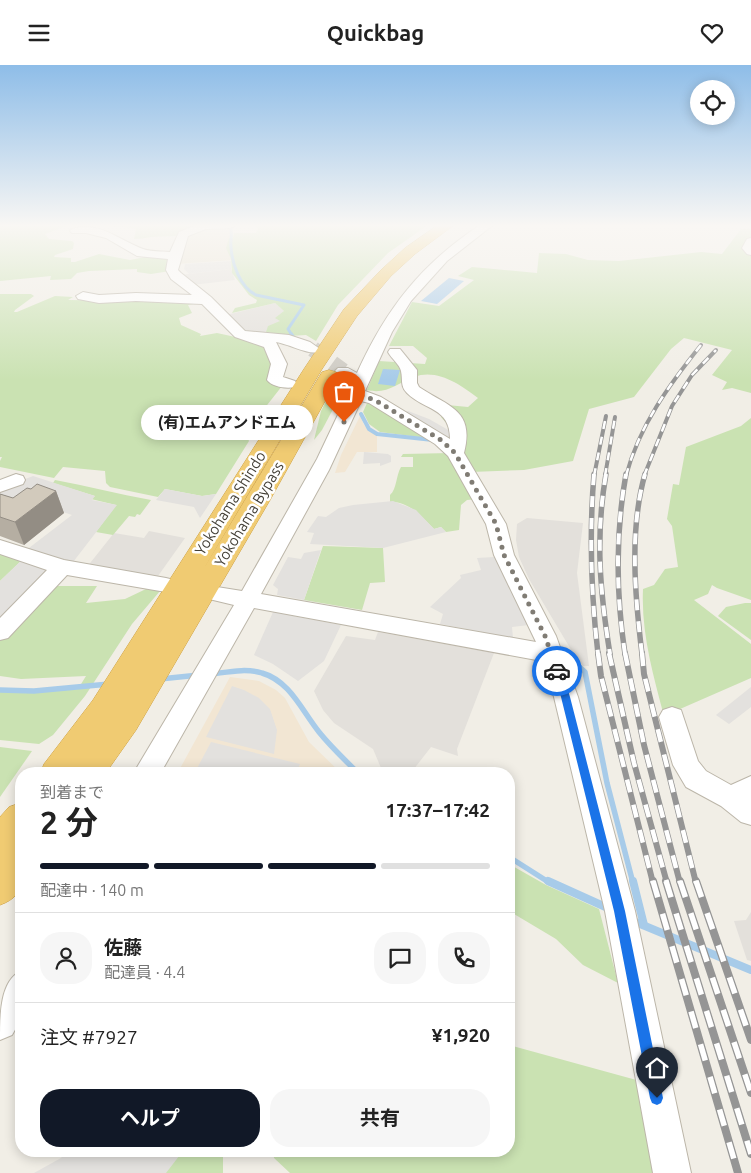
<!DOCTYPE html>
<html lang="ja">
<head>
<meta charset="utf-8">
<style>
	:root { --surface:#fff; --page:#f6f6f6; --text:#222; --muted:#767676; --line:#e0e0e0; --accent:#111827 }
	body { margin:0; font-family:Ubuntu,"Noto Sans JP",sans-serif; background:var(--page); color:var(--text); height:100vh; display:flex; flex-direction:column; font-size:19px; white-space:nowrap }
	* { box-sizing:border-box; margin:0 }
	p { font-size:16px; color:var(--muted) }
	.icon { flex:none; width:28px; height:28px; fill:none; stroke:currentColor; stroke-width:2; stroke-linecap:round; stroke-linejoin:round }
	.map { position:relative; flex:1; overflow:hidden }
	.drawer { position:absolute; left:15px; top:702px; width:500px; height:390px; display:flex; flex-direction:column; background:var(--surface); border-radius:20px; box-shadow:0 2px 12px #0003 }
	.drawer>* { flex:none }
	.tools { position:absolute; left:690px; top:15px; display:grid; gap:10px }
	.tools a { display:grid; place-items:center; width:45px; height:45px; border-radius:50%; background:var(--surface); box-shadow:0 2px 12px #0003; font-size:25px }
	.pin { position:absolute; display:grid; place-items:center; width:42px; height:42px; color:#fff; margin:-51px -21px; border-radius:50% 50% 50% 0; rotate:-45deg; box-shadow:0 0 5px #0007 }
	.pin .icon { rotate:45deg }
	.courier { position:absolute; display:grid; place-items:center; width:50px; height:50px; margin:-25px; border:4px solid #1a73e8; border-radius:50%; background:#fff; color:#222; box-shadow:0 1px 6px #0007 }
	.bubble { position:absolute; height:35px; border-radius:18px; background:var(--surface); box-shadow:0 2px 12px #0003; font-size:16px; font-weight:700; line-height:35px; text-align:center }
	.head em { font-style:normal; font-weight:700 }
	.head div { display:flex; flex-direction:column-reverse }
	.head { display:flex; align-items:center; justify-content:space-between; height:85px; padding:0 25px }
	h1 { font-size:32px; font-weight:700; line-height:38px }
	.bar { display:grid; grid-template-columns:repeat(4,1fr); gap:8px 5px; align-content:center; height:60px; padding:0 25px }
	.bar i { height:6px; border-radius:4px; background:var(--line) }
	.bar .active { background:var(--accent) }
	.bar p { grid-column:span 4 }
	.line { display:flex; align-items:center; gap:12px; padding:0 25px; border-top:1px solid var(--line) }
	.line div { flex:1 }
	.round { display:grid; place-items:center; flex:none; width:52px; height:52px; border-radius:20px; background:var(--page) }
	.cta { display:flex; gap:10px; margin-top:auto; padding:10px 25px }
	.cta a { flex:1; height:58px; border-radius:20px; background:var(--accent); color:#fff; font-size:20px; font-weight:700; line-height:58px; text-align:center }
	.cta a+a { background:var(--page); color:var(--text) }
	header { display:flex; justify-content:space-between; align-items:center; height:65px; padding:0 25px; background:var(--surface); font-size:22px; font-weight:700 }
	.map>svg:first-child { display:block }
	.commercial { fill:#f2e6d3 }
	.industrial { fill:#e3e0db }
	.education { fill:#e9e3d1 }
	.green { fill:#cae2b2 }
	.parking { fill:#e3e1de }
	.water { fill:#a7cbe9 }
	.lines { fill:none; stroke-linecap:round; stroke-linejoin:round }
	.stream-far3 { stroke:#a7cbe9; stroke-width:3 }
	.stream-far2 { stroke:#a7cbe9; stroke-width:4 }
	.stream-far1 { stroke:#a7cbe9; stroke-width:5.5 }
	.stream { stroke:#a7cbe9; stroke-width:8 }
	.minor-tunnel { stroke:#cecbc3; stroke-width:16; stroke-dasharray:16 8; stroke-linecap:butt }
	.minor-casing { stroke:#bcb6a9; stroke-width:2 }
	.highway-casing { stroke:#cea143; stroke-width:1 }
	.minor { fill:#fff; fill-rule:evenodd }
	.highway { fill:#f0cb72; fill-rule:evenodd }
	.rail-far3-casing { stroke:#959595; stroke-width:4 }
	.rail-far2-casing { stroke:#959595; stroke-width:5.5 }
	.rail-far1-casing { stroke:#959595; stroke-width:6 }
	.rail-casing { stroke:#959595; stroke-width:8 }
	.rail-far3 { stroke:#fff; stroke-width:2.5; stroke-dasharray:8; stroke-linecap:butt }
	.rail-far2 { stroke:#fff; stroke-width:4; stroke-dasharray:11; stroke-linecap:butt }
	.rail-far1 { stroke:#fff; stroke-width:4.5; stroke-dasharray:13; stroke-linecap:butt }
	.rail { stroke:#fff; stroke-width:5.5; stroke-dasharray:17; stroke-linecap:butt }
	.wall { fill:#b5aea2 }
	.shaded-wall { fill:#938d84 }
	.building { fill:#d2cabc; stroke:#938d84 }
	.route { fill:#1a73e8 }
	.done { stroke:#807c74; stroke-width:5; stroke-dasharray:0 9 }
	.labels { text-anchor:middle; dominant-baseline:central; stroke-width:5; stroke-linejoin:round; paint-order:stroke }
	.street-label { font-size:15px; fill:#433f36; stroke:#fff }
</style>
</head>
<body>
<header><svg class="icon" aria-label="menu" viewBox="0 0 24 24"><path d="M4 6h16M4 12h16M4 18h16"/></svg>Quickbag<svg class="icon" aria-label="heart" viewBox="0 0 24 24"><path d="M12 20l-8-8c-3-5 5-10 8-4 3-6 11-1 8 4z"/></svg></header>
<div class="map">
<svg width="751" height="1108" viewBox="0 0 751 1108">
	<rect width="100%" height="100%" fill="#f1eee6"/>
	<!-- commercial -->
	<g class="commercial">
		<path d="M360 351 364 360 377 371V387H357L345 407 335 408 341 390Z"/>
		<path d="M230 612 259 616 276 625 285 633 309 677 342 709H177Z"/>
	</g>
	<!-- industrial -->
	<g class="industrial">
		<path d="M231 204 235 215 192 220 180 210Z"/>
		<path d="M275 238 284 246 280 256 269 266 256 269 242 266 226 250Z"/>
		<path d="M527 453 583 458 577 508 589 601H583L570 583 529 514 519 492 516 475 517 459Z"/>
		<path d="M149 466 185 473 158 511 87 502 114 468 144 473Z"/>
		<path d="M378 567 494 588 457 684 458 691 431 682 410 709H386L381 703 373 684 334 658 323 645 314 626 346 571 375 575Z"/>
		<path d="M751 847V896L747 895 734 856 746 855Z"/>
	</g>
	<!-- education -->
	<path class="education" d="M199 163H230L234 195 176 199 184 172Z"/>
	<!-- green -->
	<g class="green">
		<path d="M0 160H69L45 169 49 174 72 176 74 178 73 184 55 190 54 192 71 193V197H75L99 189 130 195 155 190 170 196V206L151 209 137 207V204L89 206 77 208 71 214 50 215 51 211 0 216Z"/>
		<path d="M98 160H196C181 175 170 170 151 172 145 173 140 174 134 174L136 164C123 161 111 162 98 160Z"/>
		<path d="M256 160H428L388 188 338 240 316 276 306 270 289 271 266 267 268 261 280 256 275 253 284 246 275 238 232 248 235 243 256 238 257 235 249 230 232 208 231 194 226 183 229 173H233L234 168H256L258 164Z"/>
		<path d="M741 164H751V328L732 323 722 325 727 317 712 310 732 285 684 273 671 284 634 332 589 344 573 396 524 405 471 407 455 368 441 352 447 340 468 342 478 333C461 320 437 303 414 312 397 318 387 330 367 325L379 296 425 299 427 293 413 281H389L412 237 439 241 474 215 458 211 472 202 537 208 539 188 566 189 588 195 619 196 701 187 722 189Z"/>
		<path d="M0 229H31L34 231 15 245 14 247H17L55 231 73 232 68 235 204 237 188 240 192 248 179 253 181 260 201 269 200 271 217 268 263 278C272 290 275 302 269 317L282 321C270 337 257 352 246 369L249 376 216 429 202 431 165 424 158 432 110 422 106 418 105 406 63 402 54 413 0 402V396L2 392H0Z"/>
		<path d="M337 314 342 327 322 365 314 375 321 346Z"/>
		<path d="M369 337 434 374 380 367 369 359 363 347 367 338Z"/>
		<path d="M751 353V535L717 523 712 520 708 529 694 535 751 579V613L664 651C653 609 641 568 643 524L654 520 665 504 678 502 672 461 667 454 673 419 679 420 686 382 741 361Z"/>
		<path d="M451 388 478 434 467 435 461 440 459 465 446 467 441 462 434 464C422 452 409 436 390 437V430C397 424 396 410 401 402H413V392H401L403 389Z"/>
		<path d="M55 415C87 421 118 429 151 435L140 450 137 449 135 452 129 451 113 470 96 467 116 440 91 434 95 431 53 418Z"/>
		<path d="M323 481 383 483 385 517 370 518 362 545 304 535Z"/>
		<path d="M0 486 23 494 0 516Z"/>
		<path d="M52 521H97L86 538 125 534 146 524 160 526 132 559 85 631 53 670 39 679 0 675V626L20 628 78 624 86 611 21 614 0 611V576Z"/>
		<path d="M745 538H751V575L718 551 726 542Z"/>
		<path d="M0 682 32 686 0 732Z"/>
		<path d="M509 799 546 820 599 844 618 918 583 900 556 874 509 846Z"/>
		<path d="M509 980 640 1016 658 1108H290L274 1093 273 1086H509Z"/>
		<path d="M168 1086H223V1108H153Z"/>
	</g>
	<!-- parking -->
	<g class="parking">
		<path d="M231 196V204L189 209 184 204 185 199Z"/>
		<path d="M408 346 429 354 457 370 455 379 403 348Z"/>
		<path d="M364 387 388 389 391 391V397L380 401V398L363 399Z"/>
		<path d="M33 411 95 431 92 435 117 440 70 501 25 486 72 450 45 441 0 440V424Z"/>
		<path d="M165 424 202 431 216 429 200 453 194 442 156 435Z"/>
		<path d="M393 436 416 445 434 464 441 462 446 467 383 483 310 479 314 468 307 467 318 451 326 452 339 443 353 440Z"/>
		<path d="M321 485 304 535 277 530 278 524 273 520 288 492 301 494 304 488Z"/>
		<path d="M494 492 508 514 529 560 512 562 513 573 440 559 443 549 430 542 461 513 460 510 481 505 477 493Z"/>
		<path d="M23 494 55 503 0 558V516Z"/>
		<path d="M273 547 341 560 324 596 298 616 273 599 254 590Z"/>
		<path d="M232 621 244 625 259 633 270 644 277 665 274 689 206 672Z"/>
		<path d="M751 622V642L729 659 716 650Z"/>
		<path d="M211 677 300 699 296 709H194Z"/>
		<path d="M66 1086H183L166 1108H34L61 1093Z"/>
	</g>
	<!-- water -->
	<g class="water">
		<path d="M449 213 464 216 437 239 421 236Z"/>
		<path d="M383 304 400 305 395 321 378 319Z"/>
	</g>
	<g class="lines">
		<!-- stream-far3 -->
		<path class="stream-far3" d="M230 162C233 169 230 175 231 182 232 199 240 222 256 230L304 240 288 264 292 270"/>
		<!-- stream-far2 -->
		<g class="stream-far2">
			<path d="M291 269 293 272"/>
			<path d="M361 349 369 364 377 369 433 375"/>
		</g>
		<!-- stream-far1 -->
		<g class="stream-far1">
			<path d="M576 599 585 607 607 718 633 818"/>
			<path d="M212 609C228 607 246 603 262 608 290 616 302 646 319 667 331 682 345 695 359 709"/>
			<path d="M160 614 199 610"/>
			<path d="M0 625 34 626 109 619"/>
			<path d="M509 792 550 818"/>
		</g>
		<!-- stream -->
		<g class="stream">
			<path d="M548 816 610 844"/>
			<path d="M633 816 644 860"/>
			<path d="M633 856 751 905"/>
		</g>
		<!-- minor-tunnel -->
		<path class="minor-tunnel" d="M313 284 343 306"/>
		<!-- minor casing -->
		<g class="minor-casing">
			<g id="minor">
				<path d="M197 160H236L230 163 206 164 188 171 178 205 181 208 211 232 245 266 289 270 310 277 320 284 318 287C308 290 289 279 276 277L287 299 283 312 295 316 297 319 295 322C287 324 272 322 267 315L271 299 264 282 235 272 202 239 136 236 99 238 78 234 76 231 83 227 99 230 136 228 192 230 171 214 166 205 168 194 137 191 106 173 86 168H72L70 166 72 164C101 156 118 175 143 184 151 187 162 186 170 187L179 167Z"/>
				<path d="M480 160H493L447 196 411 236 392 267 365 326 381 332 450 374C450 342 425 346 407 328 400 321 403 315 401 306 400 300 391 293 388 287L390 284H400L417 305V318L419 322C449 342 475 345 464 388L506 459 514 490 556 571 578 632 635 846 691 1108H653L605 846 554 632 542 596 254 543 160 709H133L234 540 209 534 206 529 209 524 217 522 242 526 317 394 353 318 335 306 338 303H348L357 308C386 244 421 199 480 160ZM361 336 369 338 435 379 448 391 486 459 494 490 536 577 261 529 329 405Z"/>
				<path d="M751 173V190L747 189 742 183 747 174Z"/>
				<path d="M16 409 23 411 25 415 23 419 0 427V415Z"/>
				<path d="M0 475 64 495 166 513 174 515 177 520 174 525 166 527 67 510 8 573 0 575V553L47 505 0 489Z"/>
				<path d="M672 642 681 645 698 696 706 706 731 720 751 711V760L741 757 721 741 686 722 673 700 659 652 663 645Z"/>
				<path d="M21 906V954L12 970 0 975C0 949 0 916 21 906Z"/>
			</g>
		</g>
		<!-- highway casing -->
		<g class="highway-casing">
			<g id="highway">
				<path d="M438 160H454L415 189 391 211 357 251 322 304 203 505 322 307 329 305 336 307 339 311 270 435 136 665 105 709H40L44 699 93 635 304 304 344 244 381 205 405 183Z"/>
				<path d="M21 738V778L19 781H21C21 809 30 829 0 840V752L9 742Z"/>
			</g>
		</g>
		<!-- minor -->
		<use href="#minor" class="minor"/>
		<!-- highway -->
		<use href="#highway" class="highway"/>
		<!-- rail-far3 casing -->
		<g class="rail-far3-casing">
			<g id="rail-far3">
				<path d="M594 411 606 351"/>
				<path d="M605 411 615 352"/>
				<path d="M626 411C639 361 669 320 701 280"/>
				<path d="M644 411 672 341 692 310 716 285"/>
			</g>
		</g>
		<!-- rail-far2 casing -->
		<g class="rail-far2-casing">
			<g id="rail-far2">
				<path d="M594 409C589 470 591 529 598 589"/>
				<path d="M606 409C595 472 600 527 610 589"/>
				<path d="M625 589C616 529 615 470 626 409"/>
				<path d="M642 589C635 532 629 465 645 409"/>
			</g>
		</g>
		<!-- rail-far1 casing -->
		<g class="rail-far1-casing">
			<g id="rail-far1">
				<path d="M598 588 601 611 653 818"/>
				<path d="M609 588 634 698 667 818"/>
				<path d="M625 588 644 680 680 818"/>
				<path d="M642 588 644 609 696 818"/>
			</g>
		</g>
		<!-- rail casing -->
		<g class="rail-casing">
			<g id="rail">
				<path d="M653 816 738 1108"/>
				<path d="M666 816 751 1089"/>
				<path d="M680 816 751 1028"/>
				<path d="M696 816 751 975"/>
			</g>
		</g>
		<!-- rail-far3 -->
		<use href="#rail-far3" class="rail-far3"/>
		<!-- rail-far2 -->
		<use href="#rail-far2" class="rail-far2"/>
		<!-- rail-far1 -->
		<use href="#rail-far1" class="rail-far1"/>
		<!-- rail -->
		<use href="#rail" class="rail"/>
	</g>
	<!-- wall -->
	<path class="wall" d="M31 424 56 426 64 448 24 480 0 471V429L13 433Z"/>
	<!-- shaded-wall -->
	<path class="shaded-wall" d="M56 426 64 448 24 480 15 457Z"/>
	<!-- building -->
	<path class="building" d="M37 419 56 426 15 457 0 452V429L13 433 27 423 31 424Z"/>
	<!-- sky -->
	<linearGradient id="sky" x2="0" y2="1"><stop stop-color="#8ebde8"/><stop offset="0.51" stop-color="#f9f7f4"/><stop offset="1" stop-color="#f9f7f4" stop-opacity="0"/></linearGradient>
	<rect width="751" height="315" fill="url(#sky)"/>
	<!-- route -->
	<path class="route" d="M557 603 562 606 570 632 625 846 663 1033 661 1038 657 1040 652 1038 650 1033 614 846 561 632 553 606Z"/>
	<g class="lines">
		<!-- done -->
		<path class="done" d="M344 357 357 329 375 335 441 375 455 388 496 459 504 490 545 571 557 606"/>
	</g>
	<g class="labels">
		<!-- street labels -->
		<g class="street-label">
			<text transform="translate(230 438) rotate(-58)">Yokohama Shindo</text>
			<text transform="translate(249 449) rotate(-59)">Yokohama Bypass</text>
		</g>
	</g>
</svg>
<div class="tools">
<a><svg class="icon" aria-label="locate" viewBox="0 0 24 24"><circle cx="12" cy="12" r="6"/><path d="M12 2v4M12 18v4M2 12h4M18 12h4"/></svg></a>
</div>
<div class="pin" style="left:344px;top:357px;background:#ea580c"><svg class="icon" aria-label="bag" viewBox="0 0 24 24"><path d="M5 8h14l-1 12H6zM9 8a3 3 0 0 1 6 0"/></svg></div>
<div class="pin" style="left:657px;top:1033px;background:#1f2937"><svg class="icon" aria-label="home" viewBox="0 0 24 24"><path d="M3 11l9-7 9 7M6 9v11h12V9"/></svg></div>
<div class="courier" style="left:557px;top:606px"><svg class="icon" aria-label="car" viewBox="0 0 24 24"><path d="M5 17H2v-5l4-1 3-4h7l3 4 3 1v5h-3M9 17h6M6 11h13"/><circle cx="7" cy="17" r="2"/><circle cx="17" cy="17" r="2"/></svg></div>
<div class="bubble" style="left:141px;top:340px;width:172px">(有)エムアンドエム</div>
<section class="drawer">
<div class="head"><div><h1>2 分</h1><p>到着まで</p></div><em>17:37–17:42</em></div>
<div class="bar"><i class="active"></i><i class="active"></i><i class="active"></i><i></i><p>配達中 · 140 m</p></div>
<div class="line" style="height:90px"><a class="round"><svg class="icon" aria-label="person" viewBox="0 0 24 24"><circle cx="12" cy="8" r="4"/><path d="M4 21q1-7 8-7t8 7"/></svg></a><div><b>佐藤</b><p>配達員 · 4.4</p></div><a class="round"><svg class="icon" aria-label="chat" viewBox="0 0 24 24"><path d="M4 5h16v11H9l-5 4z"/></svg></a><a class="round"><svg class="icon" aria-label="phone" viewBox="0 0 24 24"><path d="M5 4h4l2 5-3 2q2 4 5 5l2-3 5 2v4C11 20 4 13 5 4z"/></svg></a></div>
<div class="line" style="height:65px"><div>注文 #7927</div><b>¥1,920</b></div>
<div class="cta"><a>ヘルプ</a><a>共有</a></div>
</section>
</div>
</body>
</html>
